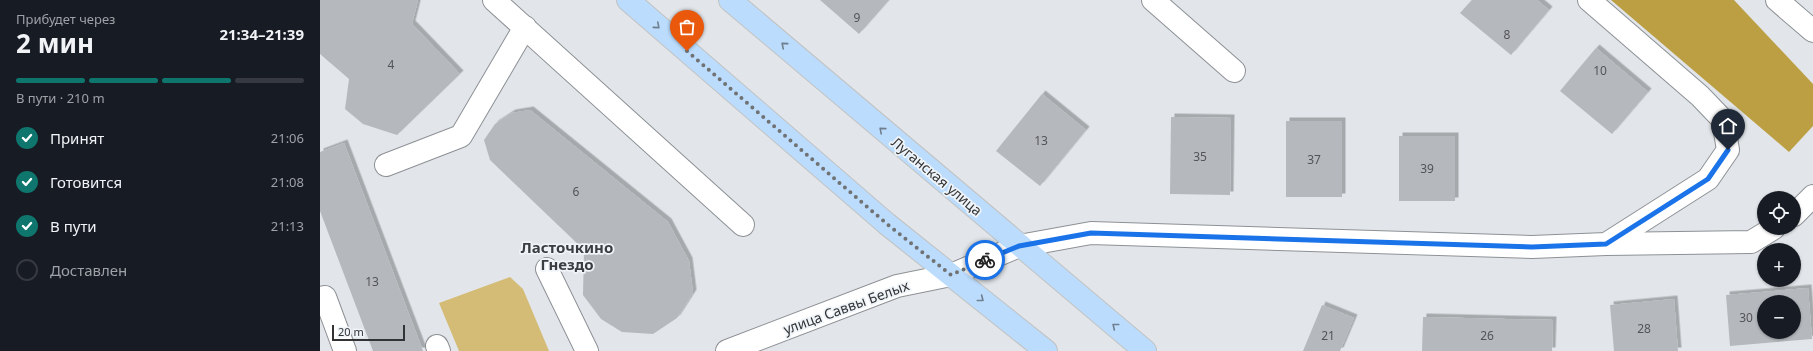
<!DOCTYPE html>
<html lang="ru">
<head>
<meta charset="utf-8">
<style>
	:root { --surface:#171b24; --page:#242831; --text:#f1f3f6; --muted:#9ea1a6; --line:#363941; --accent:#0f766e }
	body { margin:0; font-family:"Noto Sans",sans-serif; background:var(--page); color:var(--text); height:100vh; display:flex; flex-direction:column; font-size:15px; white-space:nowrap }
	* { box-sizing:border-box; margin:0 }
	p { font-size:13px; color:var(--muted) }
	.icon { flex:none; width:22px; height:22px; fill:none; stroke:currentColor; stroke-width:2; stroke-linecap:round; stroke-linejoin:round }
	.map { position:relative; flex:1; overflow:hidden }
	.sheet { display:flex; flex-direction:column; background:var(--surface); width:320px }
	.sheet>* { flex:none }
	.buttons { position:absolute; left:1437px; top:191px; display:grid; gap:8px }
	.buttons a { display:grid; place-items:center; width:44px; height:44px; border-radius:50%; background:var(--surface); box-shadow:0 1px 3px #0004; font-size:20px }
	.scale { position:absolute; left:12px; bottom:10px; width:73px; box-sizing:border-box; padding-left:4px; border:2px solid #323335; border-top:0; font-size:11px; line-height:14px; white-space:nowrap; color:#323335; -webkit-text-stroke:3px #eff4f8; paint-order:stroke }
	.pin { position:absolute; display:grid; place-items:center; width:34px; height:34px; color:#fff; margin:-41px -17px; border-radius:50% 50% 50% 0; rotate:-45deg; box-shadow:0 0 4px #0007 }
	.pin .icon { rotate:45deg }
	.courier { position:absolute; display:grid; place-items:center; width:40px; height:40px; margin:-20px; border:3px solid #1a73e8; border-radius:50%; background:#fff; color:#222; box-shadow:0 1px 5px #0007 }
	.headline em { font-style:normal; font-weight:700 }
	.headline div { display:flex; flex-direction:column-reverse }
	.headline { display:flex; align-items:center; justify-content:space-between; height:68px; padding:0 16px }
	h1 { font-size:26px; font-weight:700; line-height:30px }
	.bar { display:grid; grid-template-columns:repeat(4,1fr); gap:6px 4px; align-content:center; height:48px; padding:0 16px }
	.bar i { height:5px; border-radius:3px; background:var(--line) }
	.bar .on { background:var(--accent) }
	.bar p { grid-column:span 4 }
	ol { padding:0 16px; list-style:none }
	li { display:flex; align-items:center; gap:12px; height:44px }
	li p { margin-inline-start:auto }
	li .icon { padding:4px; border-radius:50%; background:var(--accent); color:#fff; stroke-width:4 }
	li:last-child { color:var(--muted) }
	li i { width:22px; height:22px; border:2px solid var(--line); border-radius:50% }
	main { display:flex; flex:1; min-height:0 }
	.map>svg:first-child { display:block }
	.green { fill:#d4bc77 }
	.forest { fill:#bd9f43 }
	.building { fill:#b5b9bd; fill-rule:evenodd; filter:url(#shadow) }
	.lines { fill:none; stroke-linecap:round; stroke-linejoin:round }
	.minor-casing { stroke:#8d9195; stroke-width:24 }
	.major-casing { stroke:#c2c2c2; stroke-width:24 }
	.minor { stroke:#fff; stroke-width:22 }
	.major { stroke:#bbdcfc; stroke-width:22 }
	.oneway { stroke:#707f8f }
	.done { stroke:#707274; stroke-width:4; stroke-dasharray:0 7.2 }
	.route { stroke:#1a73e8; stroke-width:5 }
	.labels { text-anchor:middle; dominant-baseline:central; stroke-width:3.5; stroke-linejoin:round; paint-order:stroke }
	.number-label { font-size:12px; fill:#535457 }
	.street-label { font-size:14px; fill:#323335; stroke:#eff4f8 }
	.neighbourhood-label { font-size:15px; font-weight:bold; fill:#3b3e41; stroke:#eff4f8 }
</style>
</head>
<body>
<main>
<section class="sheet">
<div class="headline"><div><h1>2 мин</h1><p>Прибудет через</p></div><em>21:34–21:39</em></div>
<div class="bar"><i class="on"></i><i class="on"></i><i class="on"></i><i></i><p>В пути · 210 m</p></div>
<ol>
<li><svg class="icon" aria-label="check" viewBox="0 0 24 24"><path d="M5 12l5 5 9-10"/></svg>Принят<p>21:06</p></li>
<li><svg class="icon" aria-label="check" viewBox="0 0 24 24"><path d="M5 12l5 5 9-10"/></svg>Готовится<p>21:08</p></li>
<li><svg class="icon" aria-label="check" viewBox="0 0 24 24"><path d="M5 12l5 5 9-10"/></svg>В пути<p>21:13</p></li>
<li><i></i>Доставлен</li>
</ol>
</section>
<div class="map">
<svg width="1493" height="351" viewBox="0 0 1493 351">
	<defs>
		<filter id="shadow"><feDropShadow dx="3.5" dy="-3.5" stdDeviation="0" flood-color="#0004"/></filter>
	</defs>
	<rect width="100%" height="100%" fill="#e2e6ea"/>
	<!-- green -->
	<path class="green" d="M190 277 203 289 229 351H139L119 303Z"/>
	<!-- forest -->
	<path class="forest" d="M1291 0H1414L1493 84V126L1469 152Z"/>
	<!-- building -->
	<g class="building">
		<path d="M0 0H98L92 24 140 74 77 135 43 124 25 109 29 79 0 54Z"/>
		<path d="M500 0H569L539 34Z"/>
		<path d="M1152 0H1217L1229 10 1191 55 1140 13Z"/>
		<path d="M1276 48 1328 92 1292 134 1240 91Z"/>
		<path d="M722 94 766 130 720 186 676 151Z"/>
		<path d="M210 110 348 222 369 261 373 293 357 318 333 334 302 332 281 319 263 295 264 250 170 160 164 140 175 124 192 113Z"/>
		<path d="M851 117 911 118 910 195 850 194Z"/>
		<rect x="966" y="121" width="56" height="76"/>
		<rect x="1079" y="136" width="56" height="65"/>
		<path d="M24 143 103 351H53L0 211V152Z"/>
		<path d="M1488 288 1492 339 1410 346 1406 295ZM1444 302H1474V332H1444Z"/>
		<path d="M1354 299 1358 351H1294L1290 305Z"/>
		<path d="M1002 305 1034 318 1020 351H983Z"/>
		<path d="M1103 317 1233 320 1232 351H1102Z"/>
	</g>
	<g class="lines">
		<!-- minor casing -->
		<g class="minor-casing">
			<g id="minor">
				<path d="M174 0 423 225"/>
				<path d="M833 0 914 71"/>
				<path d="M1457 0 1493 31"/>
				<path d="M66 165 141 136 205 27"/>
				<path d="M1474 215 1493 196"/>
				<path d="M1286 244 1431 242 1454 228"/>
				<path d="M227 269 267 351"/>
				<path d="M0 298 5 297 25 351"/>
				<path d="M117 346 119 351"/>
				<path d="M407 351 577 286 631 275 699 246 771 233 1212 247 1286 244 1388 179 1408 150 1403 120 1380 96 1269 0"/>
			</g>
		</g>
		<!-- major casing -->
		<g class="major-casing">
			<g id="major">
				<path d="M308 0 567 224 726 351"/>
				<path d="M410 0 825 351"/>
			</g>
		</g>
		<!-- minor -->
		<use href="#minor" class="minor"/>
		<!-- major -->
		<use href="#major" class="major"/>
	</g>
	<!-- one-way arrows -->
	<defs><path id="oneway-chevron" d="M-2-3.5L2.5 0L-2 3.5" fill="none" stroke-width="1.6" stroke-linecap="round" stroke-linejoin="round"/></defs>
	<g class="oneway">
		<use href="#oneway-chevron" transform="translate(337 26) rotate(41)"/>
		<use href="#oneway-chevron" transform="translate(464 45) rotate(-139)"/>
		<use href="#oneway-chevron" transform="translate(562 130) rotate(-139)"/>
		<use href="#oneway-chevron" transform="translate(661 299) rotate(38)"/>
		<use href="#oneway-chevron" transform="translate(795 326) rotate(-141)"/>
	</g>
	<g class="lines">
		<!-- done -->
		<path class="done" d="M367 51 567 224 631 275 665 260"/>
		<!-- route -->
		<path class="route" d="M665 260 699 246 771 233 1212 247 1286 244 1388 179 1408 150"/>
	</g>
	<g class="labels">
		<!-- number labels -->
		<g class="number-label">
			<text x="537" y="17">9</text>
			<text x="1187" y="34">8</text>
			<text x="71" y="64">4</text>
			<text x="1280" y="70">10</text>
			<text x="721" y="140">13</text>
			<text x="880" y="156">35</text>
			<text x="994" y="159">37</text>
			<text x="1107" y="168">39</text>
			<text x="256" y="191">6</text>
			<text x="52" y="281">13</text>
			<text x="1426" y="317">30</text>
			<text x="1324" y="328">28</text>
			<text x="1008" y="335">21</text>
			<text x="1167" y="335">26</text>
		</g>
		<!-- street labels -->
		<g class="street-label">
			<text transform="translate(617 176) rotate(40)">Луганская улица</text>
			<text transform="translate(526 307) rotate(-20)">улица Саввы Белых</text>
		</g>
		<!-- neighbourhood labels -->
		<g class="neighbourhood-label">
			<text x="247" y="247">Ласточкино<tspan x="247" dy="17">Гнездо</tspan></text>
		</g>
	</g>
</svg>
<div class="buttons">
<a><svg class="icon" aria-label="locate" viewBox="0 0 24 24"><circle cx="12" cy="12" r="6"/><path d="M12 2v4M12 18v4M2 12h4M18 12h4"/></svg></a>
<a>+</a>
<a>−</a>
</div>
<div class="scale">20 m</div>
<div class="pin" style="left:367px;top:51px;background:#ea580c"><svg class="icon" aria-label="bag" viewBox="0 0 24 24"><path d="M5 8h14l-1 12H6zM9 8a3 3 0 0 1 6 0"/></svg></div>
<div class="pin" style="left:1408px;top:150px;background:#1f2937"><svg class="icon" aria-label="home" viewBox="0 0 24 24"><path d="M3 11l9-7 9 7M6 9v11h12V9"/></svg></div>
<div class="courier" style="left:665px;top:260px"><svg class="icon" aria-label="bike" viewBox="0 0 24 24"><circle cx="6" cy="16" r="4"/><circle cx="18" cy="16" r="4"/><path d="M6 16l4-8h5l3 8M10 8l3 8H6M13 5h3"/></svg></div>
</div>
</main>
</body>
</html>
